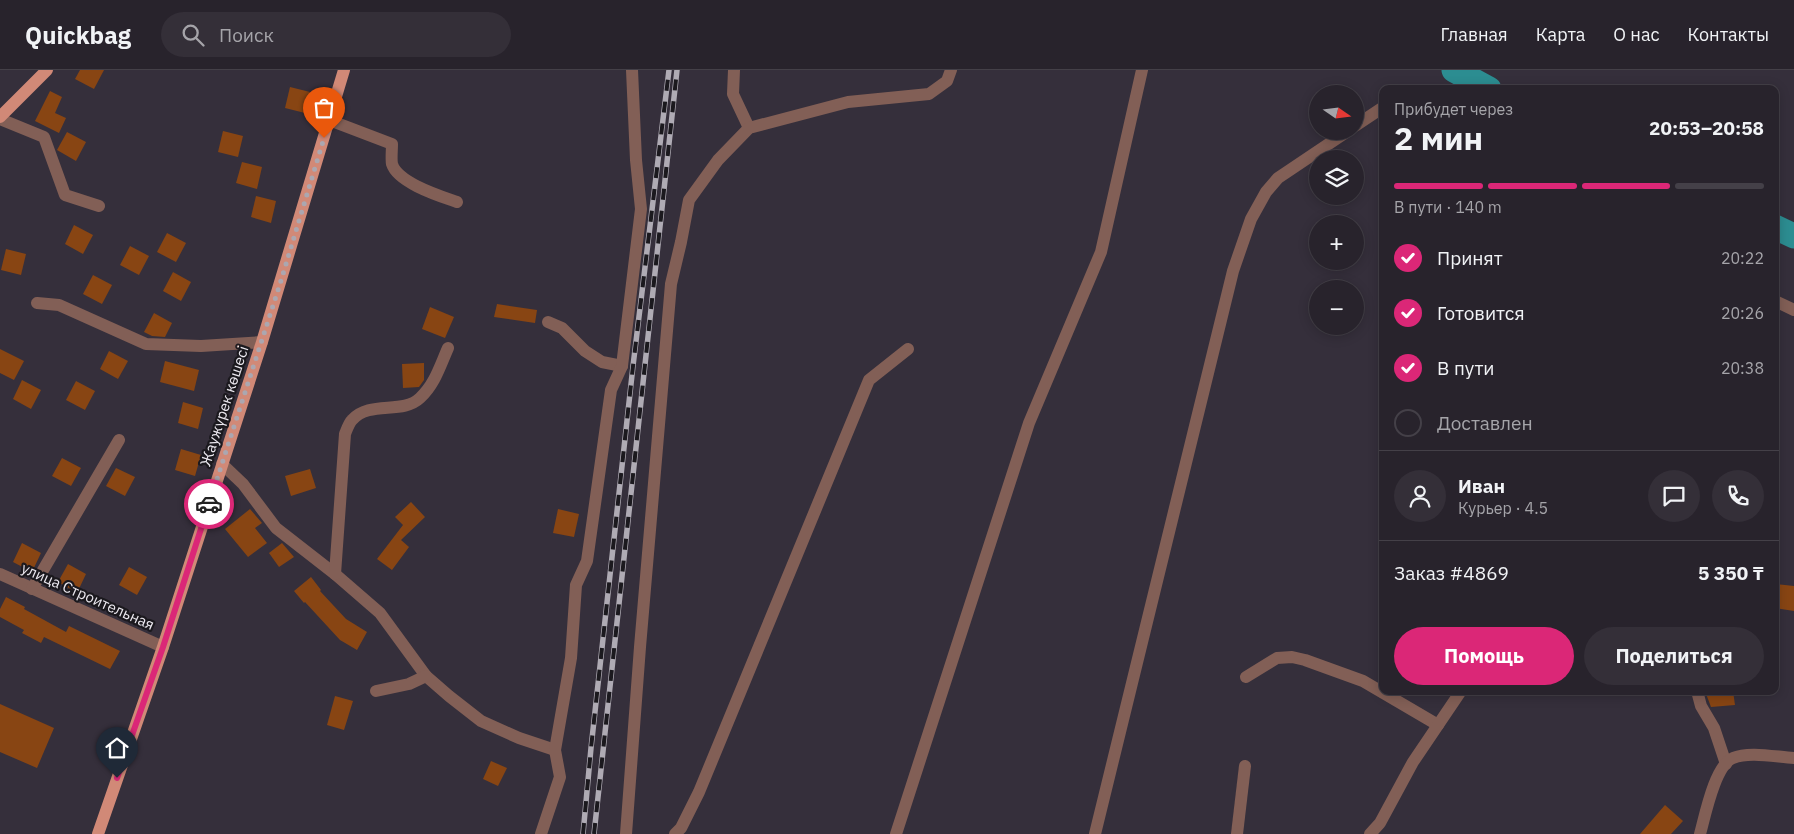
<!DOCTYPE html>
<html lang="ru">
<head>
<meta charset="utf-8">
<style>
	:root { --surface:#28232c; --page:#342f38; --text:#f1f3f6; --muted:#a5a4a9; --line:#444048; --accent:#db2777 }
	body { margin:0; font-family:"IBM Plex Sans",sans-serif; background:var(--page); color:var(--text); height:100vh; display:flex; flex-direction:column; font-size:19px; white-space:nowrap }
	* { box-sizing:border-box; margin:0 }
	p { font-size:16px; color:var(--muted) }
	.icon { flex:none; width:28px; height:28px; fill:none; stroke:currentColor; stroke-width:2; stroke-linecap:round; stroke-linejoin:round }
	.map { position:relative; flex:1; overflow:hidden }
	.sheet { position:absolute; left:1379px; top:15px; width:400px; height:610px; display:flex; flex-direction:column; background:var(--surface); border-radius:10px; box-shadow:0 2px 12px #0003,0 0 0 1px var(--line) }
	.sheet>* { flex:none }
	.needle { width:32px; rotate:104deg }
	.controls { position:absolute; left:1309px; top:15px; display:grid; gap:10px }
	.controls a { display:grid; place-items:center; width:55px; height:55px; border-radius:50%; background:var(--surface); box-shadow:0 2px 12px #0003,0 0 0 1px var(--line); font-size:25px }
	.pin { position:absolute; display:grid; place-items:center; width:42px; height:42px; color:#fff; margin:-51px -21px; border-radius:50% 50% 50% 0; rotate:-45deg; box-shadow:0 0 5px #0007 }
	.pin .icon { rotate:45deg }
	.courier { position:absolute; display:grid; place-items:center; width:50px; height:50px; margin:-25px; border:4px solid #db2777; border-radius:50%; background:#fff; color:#222; box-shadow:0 1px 6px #0007 }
	.headline em { font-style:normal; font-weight:700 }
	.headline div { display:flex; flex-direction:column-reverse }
	.headline { display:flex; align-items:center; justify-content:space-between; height:85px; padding:0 15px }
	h1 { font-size:32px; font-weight:700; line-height:38px }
	.bar { display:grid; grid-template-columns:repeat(4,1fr); gap:8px 5px; align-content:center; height:60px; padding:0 15px }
	.bar i { height:6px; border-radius:4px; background:var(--line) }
	.bar .on { background:var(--accent) }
	.bar p { grid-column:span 4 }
	.line { display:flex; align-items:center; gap:12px; padding:0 15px; border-top:1px solid var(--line) }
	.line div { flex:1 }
	.round { display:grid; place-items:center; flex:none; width:52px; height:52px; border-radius:26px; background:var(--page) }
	ol { padding:0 15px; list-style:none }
	li { display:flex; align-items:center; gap:15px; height:55px }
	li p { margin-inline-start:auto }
	li .icon { padding:5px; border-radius:50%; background:var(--accent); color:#fff; stroke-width:4 }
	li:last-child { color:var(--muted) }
	li i { width:28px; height:28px; border:2px solid var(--line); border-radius:50% }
	.button { display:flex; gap:10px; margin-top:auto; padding:10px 15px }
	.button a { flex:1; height:58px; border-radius:30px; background:var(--accent); color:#fff; font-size:20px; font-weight:700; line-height:58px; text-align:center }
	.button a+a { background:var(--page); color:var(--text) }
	header { display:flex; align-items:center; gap:30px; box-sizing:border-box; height:70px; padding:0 25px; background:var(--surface); border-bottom:1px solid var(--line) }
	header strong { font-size:24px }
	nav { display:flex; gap:28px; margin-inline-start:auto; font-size:18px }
	.search { width:350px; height:45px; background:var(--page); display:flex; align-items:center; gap:12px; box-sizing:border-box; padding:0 18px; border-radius:28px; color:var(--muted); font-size:19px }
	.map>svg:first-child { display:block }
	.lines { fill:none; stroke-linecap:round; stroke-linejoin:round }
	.river { stroke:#2c8d91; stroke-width:25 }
	.building { fill:#884513 }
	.minor { stroke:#825f56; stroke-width:12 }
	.major { stroke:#d18977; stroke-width:12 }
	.rail-casing { stroke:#afabb4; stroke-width:5.5 }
	.rail { stroke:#1b191e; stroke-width:4; stroke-dasharray:11; stroke-linecap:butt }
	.done { stroke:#aba7b0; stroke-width:5; stroke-dasharray:0 9 }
	.route { stroke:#db2777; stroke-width:6 }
	.labels { text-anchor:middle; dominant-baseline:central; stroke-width:4.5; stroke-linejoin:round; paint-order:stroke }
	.street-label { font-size:15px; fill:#ebe8ef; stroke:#1b191e }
</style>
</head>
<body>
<header>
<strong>Quickbag</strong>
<div class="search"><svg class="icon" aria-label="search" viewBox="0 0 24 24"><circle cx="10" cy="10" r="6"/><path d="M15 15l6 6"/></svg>Поиск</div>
<nav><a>Главная</a><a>Карта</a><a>О нас</a><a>Контакты</a></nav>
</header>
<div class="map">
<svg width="1794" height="764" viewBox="0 0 1794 764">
	<rect width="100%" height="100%" fill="#352f3b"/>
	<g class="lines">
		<!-- river -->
		<g class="river">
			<path d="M1454 0 1489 19"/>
			<path d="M1775 157 1794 166"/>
		</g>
	</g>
	<!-- building -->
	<g class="building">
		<path d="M80 0H104L94 19 75 9Z"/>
		<path d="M290 17 310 22 305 43 285 38Z"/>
		<path d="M50 21 62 27 55 43 66 48 59 63 35 51Z"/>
		<path d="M223 61 243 66 238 87 218 82Z"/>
		<path d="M67 62 86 72 76 91 57 80Z"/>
		<path d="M242 92 262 97 257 119 236 113Z"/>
		<path d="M256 126 276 131 271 153 251 147Z"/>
		<path d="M74 155 93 165 83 184 65 174Z"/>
		<path d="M167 163 186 173 176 192 157 182Z"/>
		<path d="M130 176 149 186 139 205 120 195Z"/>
		<path d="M6 179 26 184 21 205 1 200Z"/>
		<path d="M173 202 191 212 181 231 163 221Z"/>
		<path d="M93 205 112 215 102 234 83 224Z"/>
		<path d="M497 234 537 240 535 253 494 247Z"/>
		<path d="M430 237 454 247 445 268 422 259Z"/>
		<path d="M154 243 172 253 165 267 152 266 144 262Z"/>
		<path d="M0 279 24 291 14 310 0 303Z"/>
		<path d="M109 281 128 291 118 309 100 299Z"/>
		<path d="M165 291 199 300 194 321 160 312Z"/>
		<path d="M424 293V310L419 317 403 318 402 294Z"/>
		<path d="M22 310 41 320 31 339 13 329Z"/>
		<path d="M76 311 95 321 85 340 66 330Z"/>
		<path d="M183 332 203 338 198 359 178 353Z"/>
		<path d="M181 379 201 385 195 406 175 400Z"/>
		<path d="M62 388 81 398 71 416 52 406Z"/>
		<path d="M116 398 135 407 125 426 106 416Z"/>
		<path d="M310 399 316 418 291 426 285 406Z"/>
		<path d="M411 432 425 447 401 470 409 477 392 500 377 489 403 455 395 447Z"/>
		<path d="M250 439 262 453 255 458 267 473 248 487 225 459Z"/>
		<path d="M558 439 579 444 574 467 553 463Z"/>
		<path d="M22 473 41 483 32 502 13 492Z"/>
		<path d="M282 473 294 487 279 497 269 483Z"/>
		<path d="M68 494 86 504 77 523 58 512Z"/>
		<path d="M129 497 147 507 137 525 119 515Z"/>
		<path d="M311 507 321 520 320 521 346 549 367 562 357 580 340 570 305 532 304 533 294 521Z"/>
		<path d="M1775 514 1794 516V541L1775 538Z"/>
		<path d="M6 527 25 537 24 539 66 562 69 556 120 581 110 599 44 567 41 573 22 563 24 560 0 547V539Z"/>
		<path d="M1705 621H1733L1735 635 1711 637Z"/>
		<path d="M335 626 353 631 344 660 327 655Z"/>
		<path d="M0 634 54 658 37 698 0 682Z"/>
		<path d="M491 691 507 698 498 716 483 709Z"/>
		<path d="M1665 735 1683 751 1671 764H1640Z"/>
	</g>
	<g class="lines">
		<!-- minor -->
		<g class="minor">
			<path d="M734 0 733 24 749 58"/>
			<path d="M0 49 44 67 65 125 99 136"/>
			<path d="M329 50 392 74C392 80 391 89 392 94 398 113 440 126 457 132"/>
			<path d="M1355 56 1382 38"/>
			<path d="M1775 231 1794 240"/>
			<path d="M37 233 59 235 146 274 201 276 262 272"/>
			<path d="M548 252 562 258 585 281 602 292 622 296"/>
			<path d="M222 394 243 414 276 458 335 504 380 543 426 606 449 626 481 651 519 668 555 680"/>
			<path d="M0 504 163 577"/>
			<path d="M335 504 345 364C347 359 349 353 352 350 370 330 402 345 420 328 435 314 440 296 448 278"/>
			<path d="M32 519 119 370"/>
			<path d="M1246 607 1277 588 1292 587 1305 590 1363 611 1438 655"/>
			<path d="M376 621 409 614 426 606"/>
			<path d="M1697 621 1701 636 1714 658 1726 694"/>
			<path d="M541 764 560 707 555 680 571 588 576 515 587 491 611 320 622 296 641 139 636 90 632 0"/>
			<path d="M626 764 640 577 671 214 681 172 689 130 718 90 749 58 848 32 929 24 947 11 951 0"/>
			<path d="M675 764 681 758 699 722 869 310 908 279"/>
			<path d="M896 764 1029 353 1101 182 1142 0"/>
			<path d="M1095 764 1233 201 1251 149 1266 122 1278 108 1348 61"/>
			<path d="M1237 764 1245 696"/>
			<path d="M1370 764 1380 753 1413 692 1461 621"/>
			<path d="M1700 764C1705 746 1715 695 1733 688 1749 681 1776 687 1794 688"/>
		</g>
		<!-- major -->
		<g class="major">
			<path d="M0 47 47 0"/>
			<path d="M98 764 163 577 262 272 344 0"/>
		</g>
		<!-- rail casing -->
		<g class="rail-casing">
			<g id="rail">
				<path d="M583 764 591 678 633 296 669 0"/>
				<path d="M594 764 677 0"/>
			</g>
		</g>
		<!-- rail -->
		<use href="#rail" class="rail"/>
	</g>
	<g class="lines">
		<!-- done -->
		<path class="done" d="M209 434 280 214 324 68"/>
		<!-- route -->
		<path class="route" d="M117 708 163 577 209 434"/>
	</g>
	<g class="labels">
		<!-- street labels -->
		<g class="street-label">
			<text transform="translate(224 336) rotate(-72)">Жаужүрек көшесі</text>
			<text transform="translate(88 526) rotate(24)">улица Строительная</text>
		</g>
	</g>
</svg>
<div class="controls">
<a><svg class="needle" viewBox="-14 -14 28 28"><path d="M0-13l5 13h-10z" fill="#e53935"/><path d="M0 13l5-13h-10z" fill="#a5a4a9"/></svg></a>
<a><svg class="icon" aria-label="layers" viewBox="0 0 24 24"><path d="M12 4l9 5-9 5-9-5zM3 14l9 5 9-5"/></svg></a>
<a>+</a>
<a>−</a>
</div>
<div class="pin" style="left:324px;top:68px;background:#ea580c"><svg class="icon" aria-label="bag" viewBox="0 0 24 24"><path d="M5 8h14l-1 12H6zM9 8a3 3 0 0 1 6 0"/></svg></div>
<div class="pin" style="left:117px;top:708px;background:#1f2937"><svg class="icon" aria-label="home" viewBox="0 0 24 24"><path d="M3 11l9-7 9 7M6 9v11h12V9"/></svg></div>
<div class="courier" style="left:209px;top:434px"><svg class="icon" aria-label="car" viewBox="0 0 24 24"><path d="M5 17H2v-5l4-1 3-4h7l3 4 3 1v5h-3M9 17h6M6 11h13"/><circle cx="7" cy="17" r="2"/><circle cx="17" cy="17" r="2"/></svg></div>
<section class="sheet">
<div class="headline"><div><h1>2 мин</h1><p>Прибудет через</p></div><em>20:53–20:58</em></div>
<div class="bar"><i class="on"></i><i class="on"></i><i class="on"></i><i></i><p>В пути · 140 m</p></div>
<ol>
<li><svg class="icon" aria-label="check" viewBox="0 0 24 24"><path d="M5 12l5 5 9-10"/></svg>Принят<p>20:22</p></li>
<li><svg class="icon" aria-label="check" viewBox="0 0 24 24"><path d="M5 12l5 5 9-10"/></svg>Готовится<p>20:26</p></li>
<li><svg class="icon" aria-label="check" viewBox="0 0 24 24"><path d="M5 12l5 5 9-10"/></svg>В пути<p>20:38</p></li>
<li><i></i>Доставлен</li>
</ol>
<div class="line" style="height:90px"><a class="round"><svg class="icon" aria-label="person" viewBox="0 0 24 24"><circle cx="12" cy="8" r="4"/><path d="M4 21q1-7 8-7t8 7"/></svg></a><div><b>Иван</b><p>Курьер · 4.5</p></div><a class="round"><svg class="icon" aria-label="chat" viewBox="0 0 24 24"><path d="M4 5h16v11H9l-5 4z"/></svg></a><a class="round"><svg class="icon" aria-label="phone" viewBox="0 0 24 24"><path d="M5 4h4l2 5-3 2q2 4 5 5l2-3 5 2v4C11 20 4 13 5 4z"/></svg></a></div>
<div class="line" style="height:65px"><div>Заказ #4869</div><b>5 350 ₸</b></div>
<div class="button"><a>Помощь</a><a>Поделиться</a></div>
</section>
</div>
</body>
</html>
